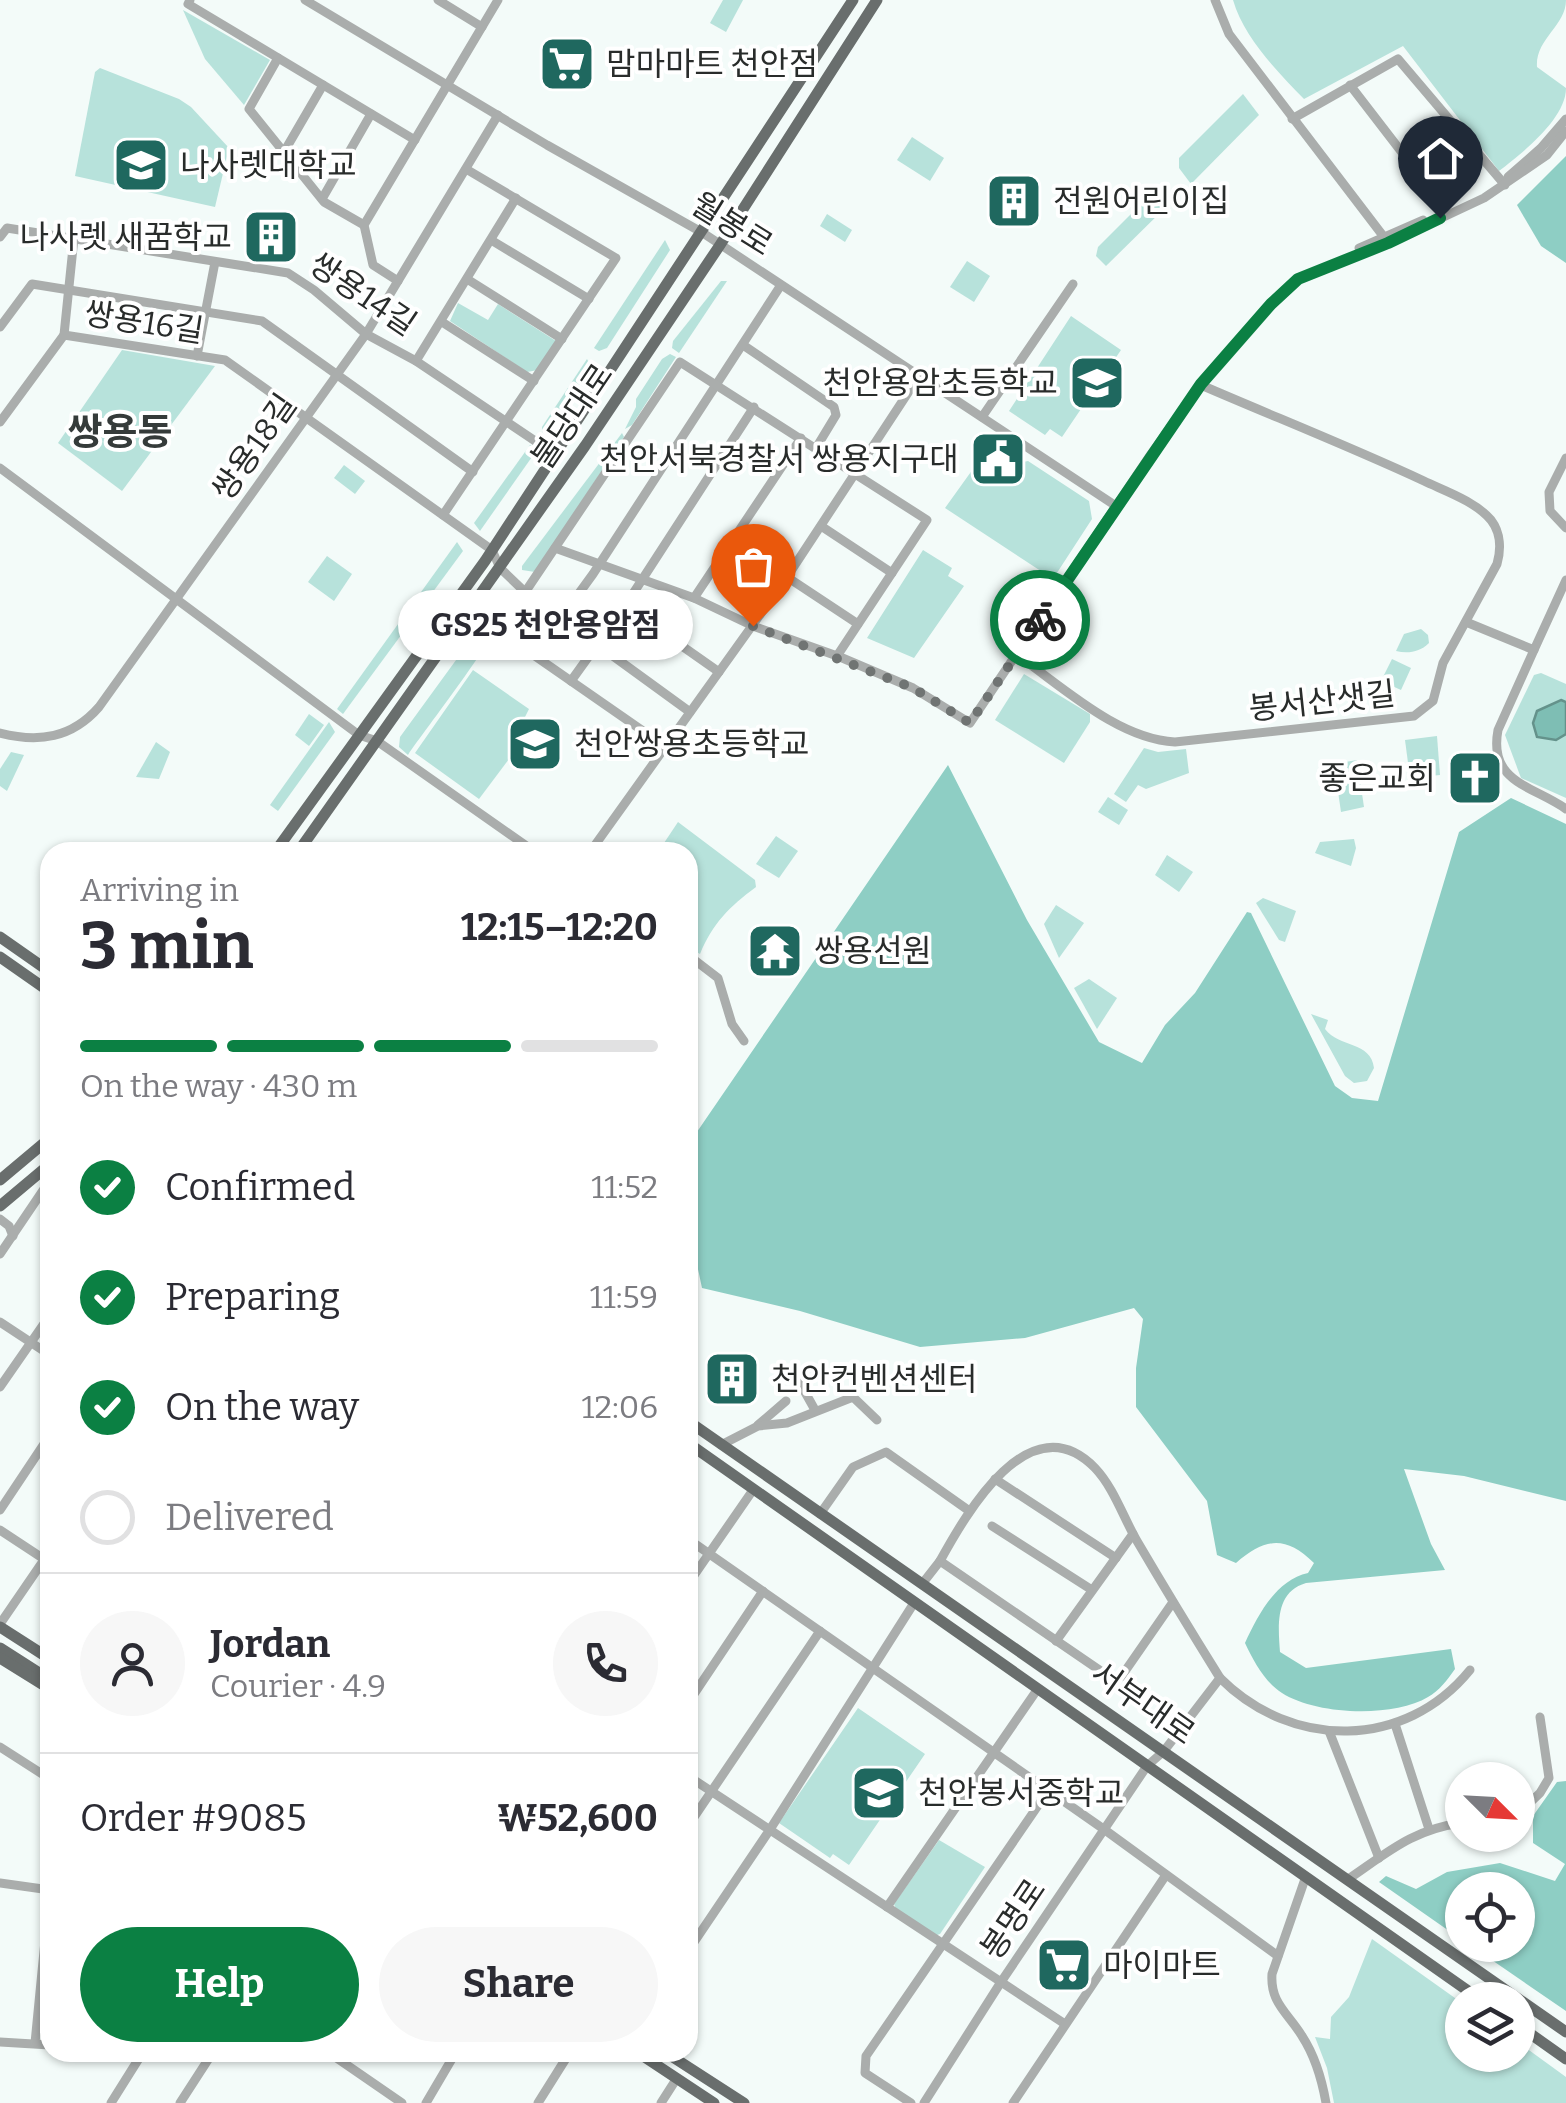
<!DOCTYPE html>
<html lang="en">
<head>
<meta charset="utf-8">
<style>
	:root { --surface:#fff; --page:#f7f7f7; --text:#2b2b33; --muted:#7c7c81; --line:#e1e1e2; --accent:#0b8043 }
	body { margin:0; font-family:Bitter,"Noto Sans KR",serif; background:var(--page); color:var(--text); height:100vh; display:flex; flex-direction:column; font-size:38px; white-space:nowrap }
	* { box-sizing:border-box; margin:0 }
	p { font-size:32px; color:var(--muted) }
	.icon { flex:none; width:55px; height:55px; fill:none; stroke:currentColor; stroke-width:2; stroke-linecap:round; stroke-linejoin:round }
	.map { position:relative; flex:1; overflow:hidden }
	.sheet { position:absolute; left:40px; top:842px; width:658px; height:1220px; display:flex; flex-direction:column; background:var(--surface); border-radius:30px; box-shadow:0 2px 8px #0004 }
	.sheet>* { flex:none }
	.needle { width:65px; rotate:114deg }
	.buttons { position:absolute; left:1445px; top:1762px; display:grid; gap:20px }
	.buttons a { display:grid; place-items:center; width:90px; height:90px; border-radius:50%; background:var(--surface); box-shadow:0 2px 8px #0004; font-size:50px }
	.pin { position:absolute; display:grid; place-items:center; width:85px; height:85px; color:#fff; margin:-102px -42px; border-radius:50% 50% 50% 0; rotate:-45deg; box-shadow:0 0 10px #0007 }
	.pin .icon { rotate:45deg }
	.courier { position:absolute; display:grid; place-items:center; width:100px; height:100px; margin:-50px; border:8px solid #0b8043; border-radius:50%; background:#fff; color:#222; box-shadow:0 2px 12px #0007 }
	.bubble { position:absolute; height:70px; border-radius:35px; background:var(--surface); box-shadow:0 2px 8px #0004; font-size:32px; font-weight:700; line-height:70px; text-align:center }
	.overview em { font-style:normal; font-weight:700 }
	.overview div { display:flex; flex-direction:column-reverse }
	.overview { display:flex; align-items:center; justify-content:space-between; height:170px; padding:0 40px }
	h1 { font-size:65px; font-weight:700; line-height:75px }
	.bar { display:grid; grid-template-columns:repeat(4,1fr); gap:15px 10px; align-content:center; height:120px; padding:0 40px }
	.bar i { height:12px; border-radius:8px; background:var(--line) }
	.bar .current { background:var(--accent) }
	.bar p { grid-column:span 4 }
	.line { display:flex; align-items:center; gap:25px; padding:0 40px; border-top:2px solid var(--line) }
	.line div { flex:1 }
	.round { display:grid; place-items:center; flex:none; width:105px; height:105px; border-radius:52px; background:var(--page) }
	ol { padding:0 40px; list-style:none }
	li { display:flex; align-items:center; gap:30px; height:110px }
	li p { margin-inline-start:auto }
	li .icon { padding:10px; border-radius:50%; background:var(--accent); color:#fff; stroke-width:4 }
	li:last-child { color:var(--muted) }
	li i { width:55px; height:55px; border:5px solid var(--line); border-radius:50% }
	.button { display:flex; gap:20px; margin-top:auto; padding:20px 40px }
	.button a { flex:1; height:115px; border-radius:60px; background:var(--accent); color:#fff; font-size:40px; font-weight:700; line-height:115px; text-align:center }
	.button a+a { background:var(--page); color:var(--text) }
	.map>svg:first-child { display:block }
	.green { fill:#b7e2db }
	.forest { fill:#8ecec4 }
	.water { fill:#7ebeb4; stroke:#64928b; stroke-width:2.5 }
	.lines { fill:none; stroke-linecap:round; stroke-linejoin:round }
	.minor { stroke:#aaadac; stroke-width:9 }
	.major { stroke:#696e6d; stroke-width:11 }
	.done { stroke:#707473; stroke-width:10; stroke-dasharray:0 18 }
	.route { stroke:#0b8043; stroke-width:12 }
	.labels { text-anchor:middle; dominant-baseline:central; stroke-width:8; stroke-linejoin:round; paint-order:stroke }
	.poi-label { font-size:32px; fill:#292c2b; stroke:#fff; text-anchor:start }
	.street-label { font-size:32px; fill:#292c2b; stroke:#fff }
	.quarter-label { font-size:38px; font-weight:bold; fill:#353b3a; stroke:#fff }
</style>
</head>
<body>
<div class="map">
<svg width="1566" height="2103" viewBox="0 0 1566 2103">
	<rect width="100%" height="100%" fill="#f3fbf9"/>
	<!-- green -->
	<g class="green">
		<path d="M723 0H743L726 32 710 23Z"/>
		<path d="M1233 0H1566C1566 26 1535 39 1537 67L1566 88C1566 119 1522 153 1499 171L1403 46 1304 99C1277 71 1244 38 1233 0Z"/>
		<path d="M183 10 270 60 244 105 205 59Z"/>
		<path d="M100 68 179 99 191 107 229 148 215 207 75 176 95 72Z"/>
		<path d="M1243 94 1259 115 1191 184 1179 168V158Z"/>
		<path d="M912 137 944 158 930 181 897 160Z"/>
		<path d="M1157 188 1171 202 1106 266 1096 256 1098 247Z"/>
		<path d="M827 214 852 230 845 242 820 226Z"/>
		<path d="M665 240 670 250 607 348 599 351 594 348Z"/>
		<path d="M967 261 990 276 974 302 950 287Z"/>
		<path d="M721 281H727L679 353 672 348 673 341Z"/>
		<path d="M458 303 488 320 498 304 556 341 538 370 527 372 450 321Z"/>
		<path d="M1071 316 1121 350 1062 437 1050 429 1045 435 1009 411Z"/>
		<path d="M122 350 215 366 122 491 58 443Z"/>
		<path d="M670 354 676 357 632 425 625 429 636 407V399L662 359Z"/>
		<path d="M587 359 591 367 551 429 547 434 542 432V427Z"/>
		<path d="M622 433 624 437 535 572 522 570V566Z"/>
		<path d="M530 445 534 448V454L480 531 474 523Z"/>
		<path d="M1028 461 1089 501 1092 519 1053 579 945 508 978 462 1005 479 1018 463Z"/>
		<path d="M344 465 365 481 355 494 334 478Z"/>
		<path d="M457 542 463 551 343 714 337 709Z"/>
		<path d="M923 550 952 568 948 576 964 586 914 658 867 638Z"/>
		<path d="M327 556 352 574 334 601 308 582Z"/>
		<path d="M507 590 513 594C508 624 429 724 408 755L399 747 400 737Z"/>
		<path d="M1421 629 1428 635 1429 643C1420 652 1408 654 1396 651L1404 634Z"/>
		<path d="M1392 659 1411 668 1401 690 1381 681Z"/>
		<path d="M473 670 529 709 519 729 527 735 479 799 415 753Z"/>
		<path d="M1541 673 1566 684V798L1521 778 1505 735 1534 675Z"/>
		<path d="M1024 674 1090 714V722L1064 763 995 720Z"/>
		<path d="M309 714 324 725 309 746 295 735Z"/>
		<path d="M329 722 335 732 278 811 270 805Z"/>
		<path d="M1437 736 1440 775 1410 778 1405 740Z"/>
		<path d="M156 742 170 752 159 779 136 777Z"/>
		<path d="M1144 748 1158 752 1186 749 1189 773 1146 789 1138 785 1126 802 1114 794Z"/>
		<path d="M11 752 24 755 7 791 0 786V769Z"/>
		<path d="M1357 760 1364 807 1341 812 1334 764Z"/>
		<path d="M1108 797 1128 810 1119 825 1098 812Z"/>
		<path d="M678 822 755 880 756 887C729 907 713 923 700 954L688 947V852H658Z"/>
		<path d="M776 836 798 851 779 878 756 864Z"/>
		<path d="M1354 839 1356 848 1351 866 1315 853 1320 842Z"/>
		<path d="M1167 855 1193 872 1179 892 1155 875Z"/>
		<path d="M1263 898 1296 911 1285 942 1279 940 1256 903Z"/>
		<path d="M1056 905 1084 923 1059 958 1044 924Z"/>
		<path d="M1089 979 1117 998 1097 1029 1074 988Z"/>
		<path d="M1311 1014 1328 1020 1325 1029C1339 1048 1371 1041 1374 1068L1367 1081 1354 1083 1345 1076Z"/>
		<path d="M858 1708 925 1754 849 1865 833 1854 830 1858 779 1823Z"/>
		<path d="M939 1840 985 1867 940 1934 934 1936 896 1909 894 1904Z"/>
		<path d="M1372 1939 1462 2003V2055H1518V2042L1566 2077V2103H1334L1327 2068 1315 2037 1330 2039 1331 2017 1349 1997Z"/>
	</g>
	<!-- forest -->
	<g class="forest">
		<path d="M1566 156V263L1541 246 1517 205Z"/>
		<path d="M948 765 1027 920 1099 1042 1142 1063 1165 1025 1195 993 1247 912 1251 913 1335 1086 1352 1098 1378 1101 1459 832 1511 798 1566 824V1501L1464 1476 1404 1469 1431 1544 1445 1570 1306 1583C1275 1592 1278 1625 1280 1652L1306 1668 1451 1649 1455 1669C1448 1679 1439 1691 1428 1697 1393 1718 1316 1715 1282 1693 1264 1681 1254 1662 1245 1643 1258 1615 1276 1580 1308 1573L1314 1563C1285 1535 1265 1538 1236 1563L1217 1555 1207 1501 1136 1407V1368L1143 1319 1134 1308 1025 1338 920 1347 800 1311 702 1288 688 1222V1145Z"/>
		<path d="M1566 1781V2011L1470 1945H1518V1890H1462V1940L1379 1882 1386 1876 1416 1889 1447 1872 1500 1863 1555 1881 1565 1864 1533 1843V1816L1557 1782Z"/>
	</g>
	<!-- water -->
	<path class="water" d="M1561 700 1566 702V734L1556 740 1537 737 1533 723 1537 711Z"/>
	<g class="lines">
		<!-- minor -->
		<g class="minor">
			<path d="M190 0 188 4 415 140"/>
			<path d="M305 0 547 145 703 233 1116 506"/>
			<path d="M438 0 482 27"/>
			<path d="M1215 0 1229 34 1387 241"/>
			<path d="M278 58 249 109 324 202 364 225"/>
			<path d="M1350 85 1417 172 1474 148"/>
			<path d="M1292 119 1398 59 1505 185"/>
			<path d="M284 152 323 85"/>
			<path d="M1508 177 1541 148 1566 119"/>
			<path d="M322 199 371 114"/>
			<path d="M0 237 7 228 288 273 314 290 366 334 416 361 556 455"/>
			<path d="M491 240 589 299"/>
			<path d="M1359 248 1423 220"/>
			<path d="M467 279 562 339"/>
			<path d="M398 281 373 265 364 225 498 0"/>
			<path d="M442 322 534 381"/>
			<path d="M0 327 32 284 262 321 473 472"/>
			<path d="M64 335 74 238"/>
			<path d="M743 345 834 407 836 415 816 448"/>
			<path d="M197 356 215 262"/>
			<path d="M416 361 516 198"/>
			<path d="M982 417 1073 284"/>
			<path d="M0 422 64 335 225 360 492 550 500 568 525 592 690 712"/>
			<path d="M1566 458 1549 492 1550 511 1566 528"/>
			<path d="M0 468 359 735 377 741 535 852"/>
			<path d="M443 515 616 258 466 169"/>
			<path d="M821 526 892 573"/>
			<path d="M555 548 694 598 753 626 840 657 913 688 970 723 1149 457 1201 385 1271 304 1298 279 1388 243 1484 198 1547 155 1566 131"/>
			<path d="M787 577 858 624"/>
			<path d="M694 598 801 438"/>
			<path d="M625 606 719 672"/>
			<path d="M561 618 593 574 781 285"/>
			<path d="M1466 622 1534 650 1566 580"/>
			<path d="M1534 650 1498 730C1488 783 1534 786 1566 809"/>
			<path d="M1017 655C1063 687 1118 739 1175 742L1414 716 1433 701 1443 663 1497 564C1501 550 1501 533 1491 520 1475 501 1445 491 1424 481 1351 447 1275 417 1201 385"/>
			<path d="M571 681 625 606 754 407"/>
			<path d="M0 733C39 743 72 738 99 707L366 334 498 115"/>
			<path d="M666 747 499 631 680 362 927 520 837 656"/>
			<path d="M590 852 787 577 919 376"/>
			<path d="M688 955 718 978 732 1024 744 1041"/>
			<path d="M0 1219 9 1226 13 1236"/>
			<path d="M0 1254 50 1180"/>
			<path d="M0 1322 50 1355"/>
			<path d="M796 1376 815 1410"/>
			<path d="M0 1387 50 1315"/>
			<path d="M758 1425 786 1401"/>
			<path d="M721 1445 758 1426 787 1423 853 1397 877 1420"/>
			<path d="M995 1479 1116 1558"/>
			<path d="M0 1510 50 1435"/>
			<path d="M820 1514 853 1467 886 1452 968 1510"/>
			<path d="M992 1526 1092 1590"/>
			<path d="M0 1530 50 1563"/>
			<path d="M688 1539 1105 1830 1278 1956"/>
			<path d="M688 1584 753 1490"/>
			<path d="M922 1584 940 1561"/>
			<path d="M0 1624 50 1551"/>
			<path d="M1056 1641 1133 1534"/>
			<path d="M1220 1678C1292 1750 1405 1750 1470 1670"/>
			<path d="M688 1703 763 1591"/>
			<path d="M1395 1724 1429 1829"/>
			<path d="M1329 1731 1379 1858"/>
			<path d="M0 1747 50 1779"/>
			<path d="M688 1776 1065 2024"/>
			<path d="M1518 1814 1540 1793 1549 1778 1540 1717"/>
			<path d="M688 1826 820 1631"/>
			<path d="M1305 1879 1272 1974C1270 2003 1288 2013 1302 2036 1315 2056 1322 2080 1326 2103"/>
			<path d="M1347 1880C1387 1853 1413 1829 1462 1823"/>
			<path d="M0 1883 50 1890"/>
			<path d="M887 1907 1037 1690"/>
			<path d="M688 1951 769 1831 914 1603"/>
			<path d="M0 2042 50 2045"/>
			<path d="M35 2043 50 1890"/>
			<path d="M328 2052 402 2103"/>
			<path d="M111 2103 143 2052"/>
			<path d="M180 2103 213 2052"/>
			<path d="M426 2103 456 2052"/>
			<path d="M538 2103 570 2052"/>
			<path d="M661 2103 677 2078"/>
			<path d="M911 2103 865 2073 866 2056 1048 1791"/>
			<path d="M924 2103 1001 1982 1147 1766 1164 1751 1220 1678C1192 1633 1164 1587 1137 1541 1123 1517 1114 1488 1095 1468 1030 1401 966 1514 940 1561L1111 1678 1121 1677 1173 1602"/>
			<path d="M1013 2103 1166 1875"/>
		</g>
		<!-- major -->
		<g class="major">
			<path d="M275 852 485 561 853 0"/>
			<path d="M298 852 585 446 720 245 877 0"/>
			<path d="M0 937 50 972"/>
			<path d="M0 957 50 992"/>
			<path d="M0 1180 50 1138"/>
			<path d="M0 1206 50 1164"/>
			<path d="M688 1421 1566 2032"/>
			<path d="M688 1443 1481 2000"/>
			<path d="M0 1627 50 1659"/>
			<path d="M0 1648 50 1680"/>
			<path d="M0 1658 50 1689"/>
			<path d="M1518 2025 1566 2059"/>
			<path d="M637 2052 714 2103"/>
			<path d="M665 2052 744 2103"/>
		</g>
	</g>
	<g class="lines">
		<!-- done -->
		<path class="done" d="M753 626 913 688 970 723 1040 620"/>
		<!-- route -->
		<path class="route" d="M1040 620 1201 384 1271 304 1298 279 1388 243 1440 218"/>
	</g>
	<!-- icons -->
	<defs>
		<g id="supermarket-square" transform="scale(2.875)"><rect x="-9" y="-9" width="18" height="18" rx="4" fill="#1f685f" stroke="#fff"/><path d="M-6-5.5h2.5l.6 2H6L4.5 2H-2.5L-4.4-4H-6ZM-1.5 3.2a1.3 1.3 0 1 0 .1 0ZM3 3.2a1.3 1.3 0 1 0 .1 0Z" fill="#fff"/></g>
		<g id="university-square" transform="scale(2.875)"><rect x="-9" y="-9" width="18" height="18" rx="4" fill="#1f685f" stroke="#fff"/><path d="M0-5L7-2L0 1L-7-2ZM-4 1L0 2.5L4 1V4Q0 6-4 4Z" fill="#fff"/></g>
		<g id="building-square" transform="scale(2.875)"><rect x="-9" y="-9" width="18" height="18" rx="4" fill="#1f685f" stroke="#fff"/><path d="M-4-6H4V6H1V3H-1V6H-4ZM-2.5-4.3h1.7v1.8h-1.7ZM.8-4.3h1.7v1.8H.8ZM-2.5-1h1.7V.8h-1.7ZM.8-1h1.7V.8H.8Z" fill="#fff"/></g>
		<g id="school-square" transform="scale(2.875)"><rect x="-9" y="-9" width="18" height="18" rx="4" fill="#1f685f" stroke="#fff"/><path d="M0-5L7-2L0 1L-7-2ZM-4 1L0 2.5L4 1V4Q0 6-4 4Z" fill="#fff"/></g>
		<g id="civic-square" transform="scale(2.875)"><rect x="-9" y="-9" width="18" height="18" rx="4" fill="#1f685f" stroke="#fff"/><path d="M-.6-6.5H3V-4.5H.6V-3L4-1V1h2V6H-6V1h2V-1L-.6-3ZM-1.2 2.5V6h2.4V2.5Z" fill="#fff"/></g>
		<g id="church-square" transform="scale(2.875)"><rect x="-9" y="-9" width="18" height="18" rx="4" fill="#1f685f" stroke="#fff"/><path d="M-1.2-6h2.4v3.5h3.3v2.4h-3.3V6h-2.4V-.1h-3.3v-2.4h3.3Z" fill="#fff"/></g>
		<g id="temple-square" transform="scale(2.875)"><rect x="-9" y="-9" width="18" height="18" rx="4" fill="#1f685f" stroke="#fff"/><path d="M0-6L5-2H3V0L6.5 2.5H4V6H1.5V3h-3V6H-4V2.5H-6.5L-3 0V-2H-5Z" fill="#fff"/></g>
	</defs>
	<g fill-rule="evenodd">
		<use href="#supermarket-square" x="567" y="64"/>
		<use href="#university-square" x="141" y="165"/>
		<use href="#building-square" x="1014" y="201"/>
		<use href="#building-square" x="271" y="237"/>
		<use href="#school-square" x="1097" y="383"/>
		<use href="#civic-square" x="998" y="459"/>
		<use href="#school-square" x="535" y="744"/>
		<use href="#church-square" x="1475" y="778"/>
		<use href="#temple-square" x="775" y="951"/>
		<use href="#building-square" x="732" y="1379"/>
		<use href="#school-square" x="879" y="1793"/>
		<use href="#supermarket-square" x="1064" y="1965"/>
	</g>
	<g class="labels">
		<!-- poi labels -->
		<g class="poi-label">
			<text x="606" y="64">맘마마트 천안점</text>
			<text x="180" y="165">나사렛대학교</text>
			<text x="1053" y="201">전원어린이집</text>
			<text x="232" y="237" text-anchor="end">나사렛 새꿈학교</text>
			<text x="1058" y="383" text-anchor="end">천안용암초등학교</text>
			<text x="959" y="459" text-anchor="end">천안서북경찰서 쌍용지구대</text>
			<text x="574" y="744">천안쌍용초등학교</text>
			<text x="1436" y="778" text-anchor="end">좋은교회</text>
			<text x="814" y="951">쌍용선원</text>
			<text x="771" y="1379">천안컨벤션센터</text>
			<text x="918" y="1793">천안봉서중학교</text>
			<text x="1103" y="1965">마이마트</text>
		</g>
		<!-- street labels -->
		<g class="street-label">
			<text transform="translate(732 224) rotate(32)">월봉로</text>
			<text transform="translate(363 294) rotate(34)">쌍용14길</text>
			<text transform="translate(144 322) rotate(9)">쌍용16길</text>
			<text transform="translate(572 416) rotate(-56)">불당대로</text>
			<text transform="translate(254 447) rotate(-55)">쌍용18길</text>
			<text transform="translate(1322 701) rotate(-6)">봉서산샛길</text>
			<text transform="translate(1143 1703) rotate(35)">서부대로</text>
			<text transform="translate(1013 1919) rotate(-56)">봉명로</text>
		</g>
		<!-- quarter labels -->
		<g class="quarter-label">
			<text x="120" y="432">쌍용동</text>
		</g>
	</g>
</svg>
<div class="buttons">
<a><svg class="needle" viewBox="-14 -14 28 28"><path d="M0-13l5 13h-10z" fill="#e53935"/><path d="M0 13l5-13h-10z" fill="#7c7c81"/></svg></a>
<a><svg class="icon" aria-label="locate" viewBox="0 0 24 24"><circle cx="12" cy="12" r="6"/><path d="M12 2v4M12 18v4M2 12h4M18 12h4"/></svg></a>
<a><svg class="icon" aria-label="layers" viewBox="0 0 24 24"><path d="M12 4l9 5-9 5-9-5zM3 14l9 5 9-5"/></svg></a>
</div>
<div class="pin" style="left:753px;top:626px;background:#ea580c"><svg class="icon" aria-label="bag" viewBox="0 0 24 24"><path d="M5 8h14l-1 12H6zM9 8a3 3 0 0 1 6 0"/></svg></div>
<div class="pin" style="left:1440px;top:218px;background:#1f2937"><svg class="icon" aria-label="home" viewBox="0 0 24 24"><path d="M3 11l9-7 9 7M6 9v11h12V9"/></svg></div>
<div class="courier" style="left:1040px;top:620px"><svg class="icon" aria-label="bike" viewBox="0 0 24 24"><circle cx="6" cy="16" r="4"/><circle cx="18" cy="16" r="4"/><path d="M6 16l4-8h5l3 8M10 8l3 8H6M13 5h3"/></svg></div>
<div class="bubble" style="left:398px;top:590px;width:295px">GS25 천안용암점</div>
<section class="sheet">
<div class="overview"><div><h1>3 min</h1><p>Arriving in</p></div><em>12:15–12:20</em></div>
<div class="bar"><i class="current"></i><i class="current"></i><i class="current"></i><i></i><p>On the way · 430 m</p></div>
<ol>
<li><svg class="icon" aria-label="check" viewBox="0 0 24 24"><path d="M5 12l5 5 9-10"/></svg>Confirmed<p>11:52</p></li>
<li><svg class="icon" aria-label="check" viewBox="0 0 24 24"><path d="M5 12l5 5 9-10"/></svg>Preparing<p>11:59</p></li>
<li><svg class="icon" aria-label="check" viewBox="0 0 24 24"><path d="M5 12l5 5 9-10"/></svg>On the way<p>12:06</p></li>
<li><i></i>Delivered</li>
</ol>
<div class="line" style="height:180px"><a class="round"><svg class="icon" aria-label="person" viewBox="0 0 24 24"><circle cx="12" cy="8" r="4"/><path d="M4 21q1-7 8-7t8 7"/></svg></a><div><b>Jordan</b><p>Courier · 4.9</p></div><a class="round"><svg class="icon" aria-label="phone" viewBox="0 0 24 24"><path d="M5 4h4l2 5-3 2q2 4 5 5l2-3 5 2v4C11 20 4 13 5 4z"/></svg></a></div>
<div class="line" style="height:130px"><div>Order #9085</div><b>₩52,600</b></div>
<div class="button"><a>Help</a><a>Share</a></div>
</section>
</div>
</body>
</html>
